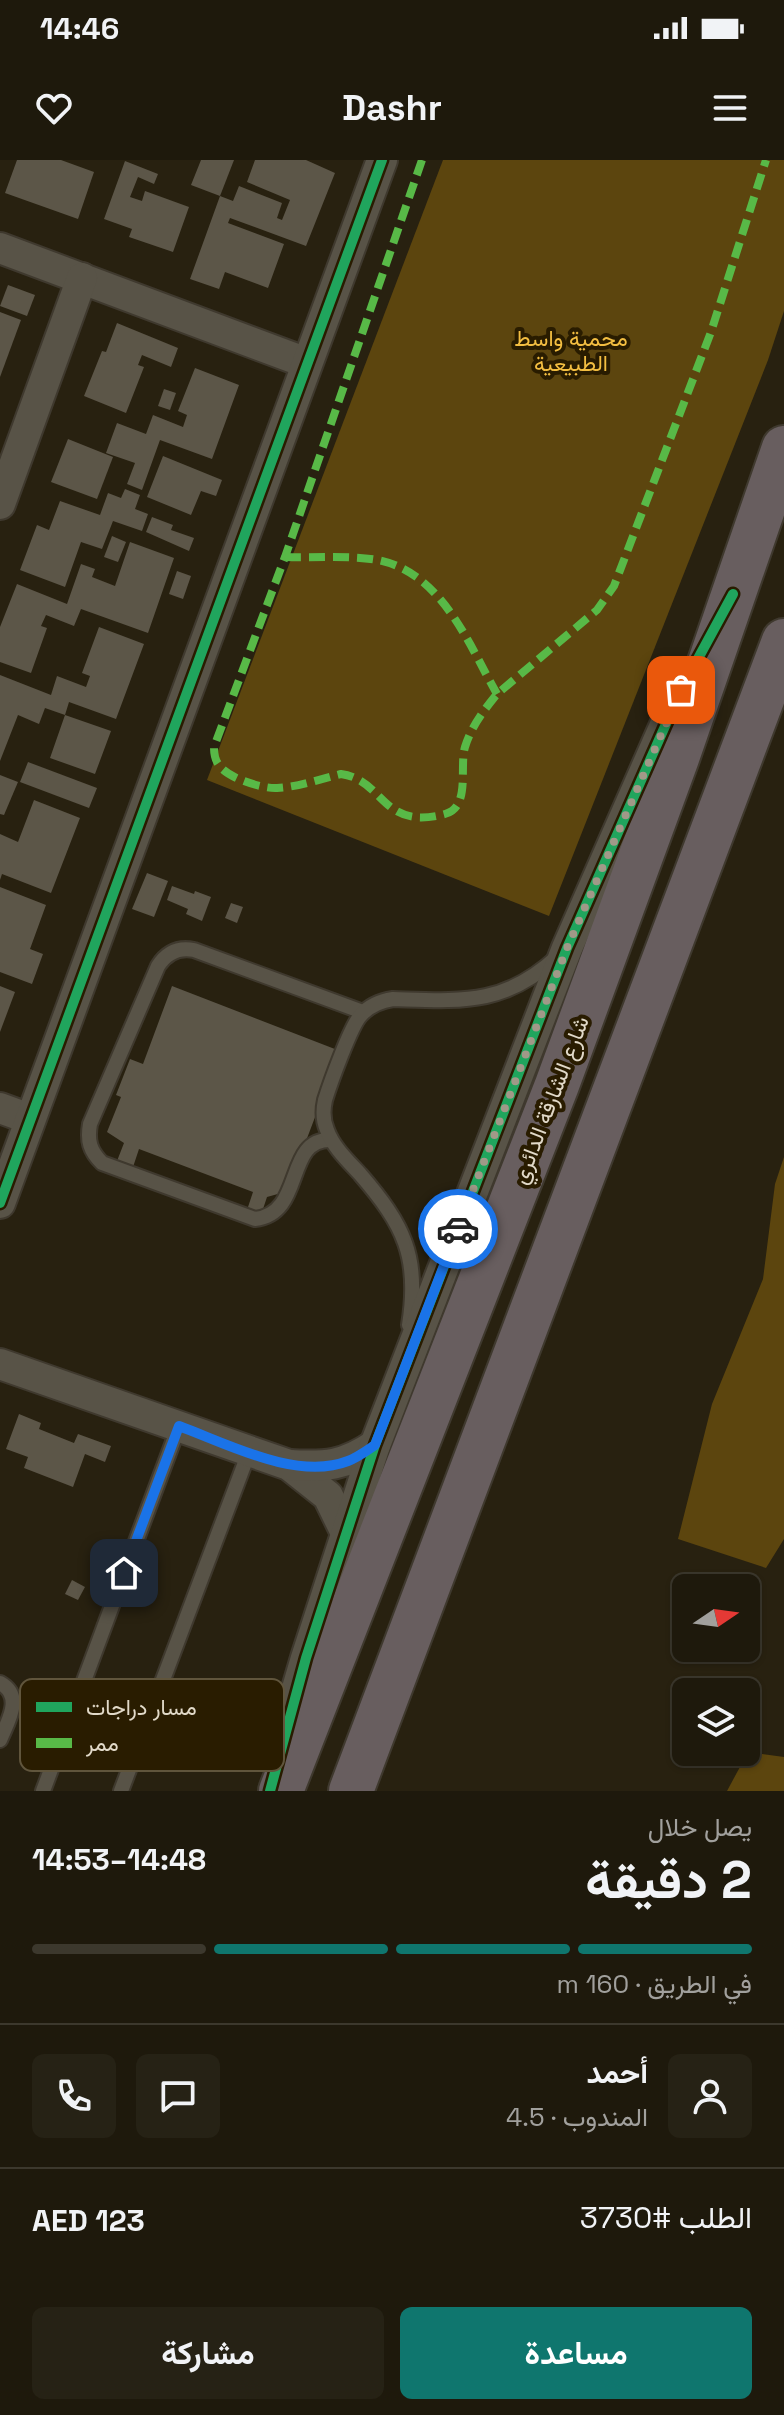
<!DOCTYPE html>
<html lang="ar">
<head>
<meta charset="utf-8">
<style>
	:root { --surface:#1e190c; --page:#262215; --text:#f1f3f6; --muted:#a1a09d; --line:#3c382d; --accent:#0f766e }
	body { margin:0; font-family:"Space Grotesk",Vazirmatn,sans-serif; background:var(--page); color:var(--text); direction:rtl; height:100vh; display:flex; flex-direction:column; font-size:30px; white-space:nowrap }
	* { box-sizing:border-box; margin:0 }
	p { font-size:26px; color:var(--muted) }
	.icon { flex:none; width:44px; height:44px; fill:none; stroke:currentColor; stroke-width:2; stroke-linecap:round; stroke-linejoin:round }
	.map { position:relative; height:1631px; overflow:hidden; direction:ltr }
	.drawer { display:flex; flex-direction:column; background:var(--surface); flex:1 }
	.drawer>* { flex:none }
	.needle { width:52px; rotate:77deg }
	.controls { position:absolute; left:672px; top:1414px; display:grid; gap:16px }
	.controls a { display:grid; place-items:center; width:88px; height:88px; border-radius:12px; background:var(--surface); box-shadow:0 2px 6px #0004,0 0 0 2px var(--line); font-size:40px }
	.pin { position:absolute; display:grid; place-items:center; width:68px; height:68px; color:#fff; margin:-34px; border-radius:16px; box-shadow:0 4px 12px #0006 }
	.courier { position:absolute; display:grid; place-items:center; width:80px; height:80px; margin:-40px; border:6px solid #1a73e8; border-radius:50%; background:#fff; color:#222; box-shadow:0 2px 10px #0007 }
	.overview em { font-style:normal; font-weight:700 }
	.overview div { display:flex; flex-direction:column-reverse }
	.overview { display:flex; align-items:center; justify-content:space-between; height:136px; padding:0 32px }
	h1 { font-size:52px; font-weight:700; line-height:60px }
	.bar { display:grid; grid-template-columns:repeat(4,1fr); gap:12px 8px; align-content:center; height:96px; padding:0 32px }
	.bar i { height:10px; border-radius:6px; background:var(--line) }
	.bar .active { background:var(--accent) }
	.bar p { grid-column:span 4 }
	.line { display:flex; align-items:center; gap:20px; padding:0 32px; border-top:2px solid var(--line) }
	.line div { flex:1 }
	.round { display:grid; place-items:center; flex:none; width:84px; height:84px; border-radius:12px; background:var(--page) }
	.button { display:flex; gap:16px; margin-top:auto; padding:16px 32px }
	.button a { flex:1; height:92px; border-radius:12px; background:var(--accent); color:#fff; font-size:32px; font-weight:700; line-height:92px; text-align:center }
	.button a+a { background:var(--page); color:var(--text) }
	.status { display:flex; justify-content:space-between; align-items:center; height:56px; padding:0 40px; background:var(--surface); direction:ltr }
	.status svg { height:22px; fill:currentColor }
	header { display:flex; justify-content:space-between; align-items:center; height:104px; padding:0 32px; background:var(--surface); font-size:36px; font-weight:700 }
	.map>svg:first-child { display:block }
	.green { fill:#5c450e }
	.building { fill:#5c5648 }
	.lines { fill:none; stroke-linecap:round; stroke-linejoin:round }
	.service-casing { stroke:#3f392e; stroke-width:18 }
	.minor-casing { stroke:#3f392e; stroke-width:34 }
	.motorway-casing { stroke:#3f392e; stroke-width:48 }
	.service { stroke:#585347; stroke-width:14 }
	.minor { stroke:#585347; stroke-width:30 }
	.motorway { stroke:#685e5f; stroke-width:44 }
	.quiet { stroke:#58b947; stroke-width:8; stroke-dasharray:16 8; stroke-linecap:butt }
	.cycleway-casing { stroke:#291c00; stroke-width:15 }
	.cycleway { stroke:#20a55d; stroke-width:10 }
	.done { stroke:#a19988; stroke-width:8; stroke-dasharray:0 14.4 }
	.route { stroke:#1a73e8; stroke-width:10 }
	.labels { text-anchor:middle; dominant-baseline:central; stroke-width:8; stroke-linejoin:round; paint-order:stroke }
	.park-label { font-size:22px; fill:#f3be41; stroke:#291c00 }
	.street-label { font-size:22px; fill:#e2dac9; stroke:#291c00 }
	.key { fill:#291c00; stroke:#60553c; stroke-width:2 }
	.key-label { font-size:22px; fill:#e2dac9 }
</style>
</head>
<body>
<div class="status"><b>14:46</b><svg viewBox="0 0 49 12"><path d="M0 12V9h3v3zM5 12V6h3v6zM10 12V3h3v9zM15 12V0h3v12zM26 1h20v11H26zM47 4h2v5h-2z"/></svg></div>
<header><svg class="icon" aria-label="menu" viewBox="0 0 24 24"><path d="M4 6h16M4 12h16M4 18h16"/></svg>Dashr<svg class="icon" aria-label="heart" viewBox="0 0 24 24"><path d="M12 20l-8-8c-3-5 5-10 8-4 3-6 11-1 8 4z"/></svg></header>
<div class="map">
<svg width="784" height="1631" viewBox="0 0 784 1631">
	<rect width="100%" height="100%" fill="#282110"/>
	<!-- green -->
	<g class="green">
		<path d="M443 0H784V151L768 200 549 756 207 620Z"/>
		<path d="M784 997V1379L766 1408 678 1379 712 1244 763 1119 775 1024Z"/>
		<path d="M748 1592 784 1597V1631H727Z"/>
	</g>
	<!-- building -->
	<g class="building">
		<path d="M17 0H61L94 12 78 59 5 33Z"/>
		<path d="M201 0H234L220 36 191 25Z"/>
		<path d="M255 0H306L335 13 306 86 230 58 228 63 284 84 268 128 225 112 219 129 190 119 220 36 233 41 239 26 282 43 277 58 282 60 290 40 247 22Z"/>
		<path d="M125 1 158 14 154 24 138 17 130 37 142 41 145 31 189 47 173 92 129 77 132 69 104 59Z"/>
		<path d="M8 125 35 135 27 156 0 146Z"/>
		<path d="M0 152 21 160 0 217Z"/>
		<path d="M117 163 178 188 171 207 142 195 138 205 144 207 126 253 84 236 102 191 106 192Z"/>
		<path d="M195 208 239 225 212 299 160 280 142 330 127 324 135 303 106 293 117 263 146 274 153 255 183 267 187 255 178 251Z"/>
		<path d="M164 229 176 233 170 250 158 246Z"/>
		<path d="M68 279 113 297 97 339 51 322Z"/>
		<path d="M163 296 222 320 216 336 201 331 191 355 147 337Z"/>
		<path d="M125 329 140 335 135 349 148 354 142 371 113 361 102 389 81 382 65 427 20 410 37 365 49 370 60 341 100 355 108 333 121 338Z"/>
		<path d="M152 357 173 365 171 370 194 378 189 391 146 372Z"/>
		<path d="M112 376 126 382 118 402 104 397Z"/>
		<path d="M130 382 174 398 148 473 81 449 74 466 46 455 41 466 47 468 31 513 0 502V467L17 424 67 444 81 404 95 409 92 417 115 426Z"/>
		<path d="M177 411 191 416 183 439 169 434Z"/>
		<path d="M99 467 144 484 116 559 69 542 65 555 111 571 95 614 50 598 65 555 45 548 39 564 18 555 0 601V515L51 535 57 516 86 527 90 516 82 513Z"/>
		<path d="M28 602 97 628 89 648 20 622Z"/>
		<path d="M0 615 18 622 4 655 0 654Z"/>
		<path d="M34 640 80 658 51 733 2 714 0 720V674L18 682Z"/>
		<path d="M147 713 168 721 154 757 132 749Z"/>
		<path d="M172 726 194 734 195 731 211 737 202 761 186 754 188 749 167 740Z"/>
		<path d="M0 727 46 745 30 789 43 794 32 824 0 812Z"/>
		<path d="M231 743 243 747 237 763 225 758Z"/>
		<path d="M0 826 15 832 0 872Z"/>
		<path d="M172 826 340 891 289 1026 285 1032 267 1037 261 1055 247 1050 253 1032 139 989 133 1007 117 1001 124 983 107 972 121 937 116 935 130 899 143 904Z"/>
		<path d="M19 1254 41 1263 39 1269 74 1283 78 1274 111 1286 105 1302 85 1294 73 1327 24 1308 28 1297 6 1289Z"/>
		<path d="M72 1420 85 1427 78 1440 65 1434Z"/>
	</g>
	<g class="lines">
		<!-- service casing -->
		<g class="service-casing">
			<g id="service">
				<path d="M331 980C284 978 305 1054 255 1059L102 1003C90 991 87 981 90 964L158 806C167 792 179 787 194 790L363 852"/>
				<path d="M409 1165C420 1097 404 1065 360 1014 348 1001 333 987 327 970 323 961 323 949 325 940 330 924 351 865 361 855 370 845 380 841 393 839 461 841 504 846 557 797"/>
				<path d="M0 1523C24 1536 8 1561 0 1580"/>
				<path d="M80 1531 150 1554"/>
				<path d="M43 1631 179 1266"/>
				<path d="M121 1631 249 1292"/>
			</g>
		</g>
		<!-- minor casing -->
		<g class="minor-casing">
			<g id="minor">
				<path d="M0 88 307 203"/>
				<path d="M0 344 82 118"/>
				<path d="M0 948 30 959"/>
				<path d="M0 1043 382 0"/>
				<path d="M0 1204 289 1305 328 1336 346 1373"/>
				<path d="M289 1305C326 1307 344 1306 375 1285"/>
				<path d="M284 1573 306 1498 375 1285 567 788 680 531"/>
			</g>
		</g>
		<!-- motorway casing -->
		<g class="motorway-casing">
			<g id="motorway">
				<path d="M281 1631 557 925 677 598 784 288"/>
				<path d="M351 1631 784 481"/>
			</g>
		</g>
		<!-- service -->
		<use href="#service" class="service"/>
		<!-- minor -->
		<use href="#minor" class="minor"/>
		<!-- motorway -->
		<use href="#motorway" class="motorway"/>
		<!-- quiet -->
		<g class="quiet">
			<path d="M422 0 285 397 214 587C214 594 215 600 219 605 227 618 263 629 277 628 298 627 320 619 341 614 385 620 381 671 445 654 471 647 459 607 465 587 471 567 484 550 497 534L597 450 614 426 711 172 766 0"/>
			<path d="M285 397C315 398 349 395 378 400 442 413 468 483 497 534"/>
		</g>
		<!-- cycleway casing -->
		<g class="cycleway-casing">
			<g id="cycleway">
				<path d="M0 1043 382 0"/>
				<path d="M270 1631 306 1498 375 1285 567 788 681 530 733 434"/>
			</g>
		</g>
		<!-- cycleway -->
		<use href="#cycleway" class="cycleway"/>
	</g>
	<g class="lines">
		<!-- done -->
		<path class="done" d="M458 1069 567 788 681 530"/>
		<!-- route -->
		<path class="route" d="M124 1413 179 1266C228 1284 297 1321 348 1301 358 1297 366 1291 375 1285L458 1069"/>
	</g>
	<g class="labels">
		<!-- park labels -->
		<g class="park-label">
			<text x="571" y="178">محمية واسط<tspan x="571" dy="25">الطبيعية</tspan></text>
		</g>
		<!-- street labels -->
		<g class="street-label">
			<text transform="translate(550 940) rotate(-69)">شارع الشارقة الدائري</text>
		</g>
	</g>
	<!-- legend -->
	<rect x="20" y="1519" width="264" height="92" rx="12" class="key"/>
	<rect x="36" y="1542" width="36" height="10" fill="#20a55d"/>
	<rect x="36" y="1578" width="36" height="10" fill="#58b947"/>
	<g class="key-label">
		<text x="86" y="1555">مسار دراجات</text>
		<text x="86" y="1591">ممر</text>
	</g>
</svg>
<div class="controls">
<a><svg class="needle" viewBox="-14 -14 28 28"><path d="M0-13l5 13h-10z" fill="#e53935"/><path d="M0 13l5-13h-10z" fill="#a1a09d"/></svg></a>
<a><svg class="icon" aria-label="layers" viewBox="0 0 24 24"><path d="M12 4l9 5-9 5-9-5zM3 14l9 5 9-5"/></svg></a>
</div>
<div class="pin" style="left:681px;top:530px;background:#ea580c"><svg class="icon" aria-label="bag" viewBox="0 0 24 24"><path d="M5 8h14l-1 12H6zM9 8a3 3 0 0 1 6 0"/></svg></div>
<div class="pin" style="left:124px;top:1413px;background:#1f2937"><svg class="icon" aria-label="home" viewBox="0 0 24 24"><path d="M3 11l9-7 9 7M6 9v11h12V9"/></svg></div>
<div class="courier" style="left:458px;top:1069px"><svg class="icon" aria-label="car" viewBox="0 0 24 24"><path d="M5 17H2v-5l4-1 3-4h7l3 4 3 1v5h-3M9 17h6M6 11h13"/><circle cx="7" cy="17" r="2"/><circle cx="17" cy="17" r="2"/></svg></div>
</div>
<section class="drawer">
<div class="overview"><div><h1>2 دقيقة</h1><p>يصل خلال</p></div><em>14:48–14:53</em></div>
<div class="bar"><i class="active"></i><i class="active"></i><i class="active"></i><i></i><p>في الطريق · 160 m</p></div>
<div class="line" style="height:144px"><a class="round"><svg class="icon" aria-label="person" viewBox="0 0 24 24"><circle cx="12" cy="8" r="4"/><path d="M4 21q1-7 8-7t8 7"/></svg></a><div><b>أحمد</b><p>المندوب · 4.5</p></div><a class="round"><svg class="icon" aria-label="chat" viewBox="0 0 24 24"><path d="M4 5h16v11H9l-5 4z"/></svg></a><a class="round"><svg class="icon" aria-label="phone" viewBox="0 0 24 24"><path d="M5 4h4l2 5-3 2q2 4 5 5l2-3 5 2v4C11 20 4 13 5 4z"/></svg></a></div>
<div class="line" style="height:104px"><div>الطلب #3730</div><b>AED 123</b></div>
<div class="button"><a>مساعدة</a><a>مشاركة</a></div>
</section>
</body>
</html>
